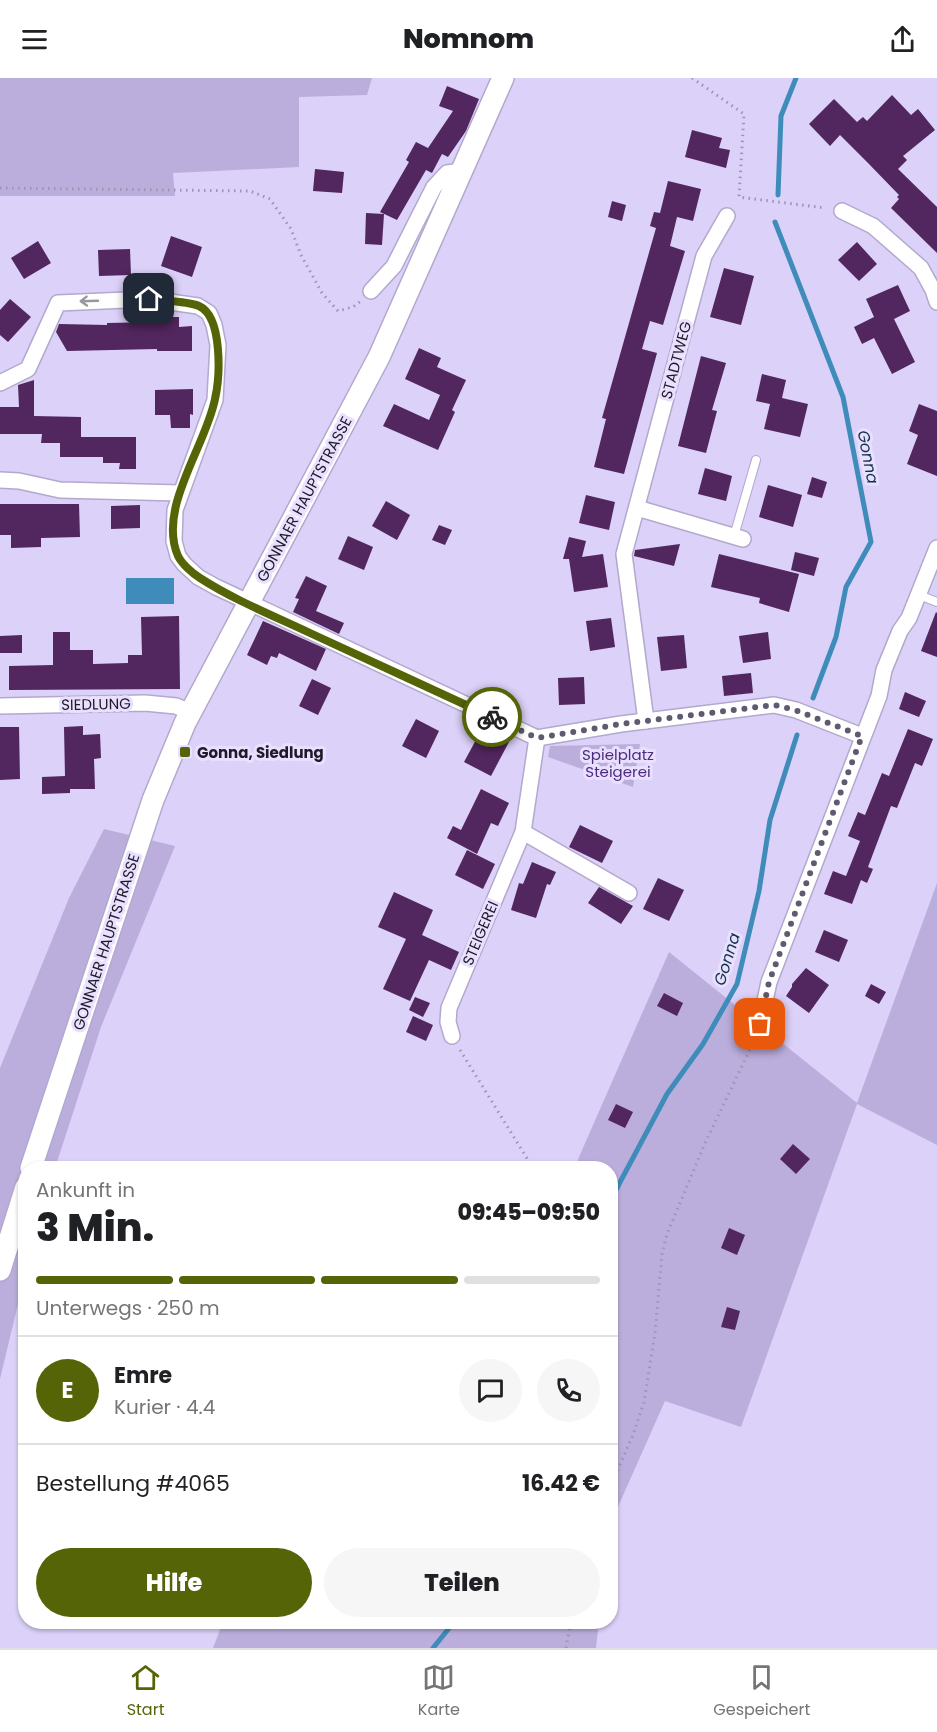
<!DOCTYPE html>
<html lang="de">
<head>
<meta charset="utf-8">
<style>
	:root { --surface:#fff; --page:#f6f6f6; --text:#202124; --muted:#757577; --line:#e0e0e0; --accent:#566408 }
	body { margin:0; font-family:Poppins,sans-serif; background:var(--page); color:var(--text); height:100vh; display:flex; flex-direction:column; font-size:22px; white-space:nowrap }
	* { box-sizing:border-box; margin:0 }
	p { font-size:20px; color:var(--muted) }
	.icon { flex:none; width:33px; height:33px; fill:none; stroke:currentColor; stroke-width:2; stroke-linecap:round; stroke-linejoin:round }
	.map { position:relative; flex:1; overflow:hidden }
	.drawer { position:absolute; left:18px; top:1083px; width:600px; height:468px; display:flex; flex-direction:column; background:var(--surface); border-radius:24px; box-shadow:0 2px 4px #0004 }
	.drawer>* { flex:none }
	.pin { position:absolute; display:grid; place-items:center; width:51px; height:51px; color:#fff; margin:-26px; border-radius:12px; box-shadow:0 3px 9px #0006 }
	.courier { position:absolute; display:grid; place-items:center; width:60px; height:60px; margin:-30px; border:4px solid #566408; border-radius:50%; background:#fff; color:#222; box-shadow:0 2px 8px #0007 }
	.summary em { font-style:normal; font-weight:800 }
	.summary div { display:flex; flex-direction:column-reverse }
	.summary { display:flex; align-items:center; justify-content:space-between; height:102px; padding:0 18px }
	h1 { font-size:39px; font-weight:800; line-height:45px }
	.bar { display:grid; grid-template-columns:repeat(4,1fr); gap:9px 6px; align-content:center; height:72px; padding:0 18px }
	.bar i { height:8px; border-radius:4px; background:var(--line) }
	.bar .on { background:var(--accent) }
	.bar p { grid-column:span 4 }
	.line { display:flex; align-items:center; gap:15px; padding:0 18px; border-top:2px solid var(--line) }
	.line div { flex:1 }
	.round { display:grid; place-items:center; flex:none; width:63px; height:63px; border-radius:32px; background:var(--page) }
	.cta { display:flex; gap:12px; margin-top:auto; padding:12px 18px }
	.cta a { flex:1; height:69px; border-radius:36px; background:var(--accent); color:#fff; font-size:24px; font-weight:800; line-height:69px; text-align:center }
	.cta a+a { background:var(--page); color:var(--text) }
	header { display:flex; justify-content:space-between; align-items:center; height:78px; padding:0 18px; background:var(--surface); font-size:27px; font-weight:800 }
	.dock { display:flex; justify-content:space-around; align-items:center; height:84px; border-top:2px solid var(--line); background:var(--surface); font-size:16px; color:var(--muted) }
	.dock a { display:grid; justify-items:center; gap:3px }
	.dock .on { color:var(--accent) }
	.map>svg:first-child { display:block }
	.green { fill:#bcaedc }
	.water { fill:#3f8cbb }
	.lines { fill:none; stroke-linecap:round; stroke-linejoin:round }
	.stream { stroke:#3f8cbb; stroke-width:5 }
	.building { fill:#52265e }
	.service-casing { stroke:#b3a8cd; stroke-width:10 }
	.minor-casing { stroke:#b3a8cd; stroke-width:18 }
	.secondary-casing { stroke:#b3a8cd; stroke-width:24 }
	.path { stroke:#9d94b3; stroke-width:3; stroke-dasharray:1.5 4.5; stroke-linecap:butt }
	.service { stroke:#fff; stroke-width:8 }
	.minor { stroke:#fff; stroke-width:15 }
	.secondary { stroke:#fff; stroke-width:21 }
	.oneway { stroke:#9a989e }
	.done { stroke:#605a70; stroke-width:6; stroke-dasharray:0 10.8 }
	.route { stroke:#566408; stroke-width:8 }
	.poi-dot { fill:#566408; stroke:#e9e0ff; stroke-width:2 }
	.labels { text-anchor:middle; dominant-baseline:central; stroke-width:6; stroke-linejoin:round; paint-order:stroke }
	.street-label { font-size:15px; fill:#1e1a27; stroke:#e9e0ff }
	.poi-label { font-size:15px; font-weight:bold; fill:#1e1a27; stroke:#e9e0ff; text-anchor:start }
	.park-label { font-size:15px; fill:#4d2b7e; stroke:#e9e0ff }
	.water-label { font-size:16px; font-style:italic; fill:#103247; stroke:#e9e0ff }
</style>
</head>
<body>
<header><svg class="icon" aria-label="menu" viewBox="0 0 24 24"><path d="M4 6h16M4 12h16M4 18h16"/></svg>Nomnom<svg class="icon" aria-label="share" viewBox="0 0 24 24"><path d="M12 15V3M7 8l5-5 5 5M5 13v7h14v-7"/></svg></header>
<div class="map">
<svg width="937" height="1570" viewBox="0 0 937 1570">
	<rect width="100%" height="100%" fill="#dcd1f8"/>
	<!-- green -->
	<g class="green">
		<path d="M0 0H372L367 17 299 19V89L173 95 175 118H0Z"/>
		<path d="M640 666 633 709 548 679 550 668Z"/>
		<path d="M104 751 175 768 101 949 55 1090H26L25 1197 0 1301V990L69 820Z"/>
		<path d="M937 805V1067L857 1026 741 1349 665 1323 613 1440 611 1461 610 1090H576L579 1079 669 874 857 1025Z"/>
		<path d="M223 1544H599L596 1570H213Z"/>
	</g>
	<!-- water -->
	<rect class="water" x="126" y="500" width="48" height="26"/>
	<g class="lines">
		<!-- stream -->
		<g class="stream">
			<path d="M778 117 781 38 796 0"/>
			<path d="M775 144 843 319 871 464 846 509 836 559 813 620"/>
			<path d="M610 1123 667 1016 703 966 737 906 759 813 770 742 797 657"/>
			<path d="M433 1570 454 1544"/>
		</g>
	</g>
	<!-- building -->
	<g class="building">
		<path d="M447 8 479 21 466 53 448 79 442 76 432 95 426 92 397 142 380 134 409 84 406 82 416 64 428 70 453 33 439 28Z"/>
		<path d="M892 17 911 37 918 31 935 52 903 78 907 82 898 91 937 129V175L891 130 899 121 897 119 899 117 869 86 840 57 830 68 809 46 834 21 857 44 863 39 867 43Z"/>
		<path d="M692 52 722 60 719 70 730 72 726 90 685 79Z"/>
		<path d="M315 91 344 94 342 115 313 113Z"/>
		<path d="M668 103 701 111 693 143 677 139 670 168 685 173 663 247 650 243 642 271 657 275 624 396 594 389 606 341 602 340 656 150 650 148 654 134 660 135Z"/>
		<path d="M612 123 626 127 622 143 608 139Z"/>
		<path d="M366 135 384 136 382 167 365 166Z"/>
		<path d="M171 158 202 169 192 199 161 188Z"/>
		<path d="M38 163 51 185 24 201 11 180Z"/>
		<path d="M857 164 877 186 859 203 838 182Z"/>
		<path d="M130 171 131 197 99 198 98 172Z"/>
		<path d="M724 190 754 198 741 247 710 239Z"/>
		<path d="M898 207 910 233 894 241 915 284 892 296 874 260 862 266 854 249 874 239 866 221Z"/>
		<path d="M10 221 31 239 8 264 0 257V232Z"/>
		<path d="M157 239H179V249L192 248V273H157V271L67 273 56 254 59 246 107 247V245L157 244Z"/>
		<path d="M419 270 441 280 437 289 466 302 452 332 455 334 438 372 383 348 394 326 429 342 440 317 405 301Z"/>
		<path d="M701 278 726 285 712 332 717 333 706 375 678 368Z"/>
		<path d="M762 296 786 302 782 320 808 326 800 359 764 351 770 326 756 323Z"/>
		<path d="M34 302V338L81 339V359H136V391H119L120 385H103V379H60V365H41L42 356H0V329H19L18 307Z"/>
		<path d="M193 311V337L190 336V350H171L170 337H155V312Z"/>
		<path d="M919 326 937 333V398L907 386 918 357 909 353Z"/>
		<path d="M705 390 732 398 726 423 698 416Z"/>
		<path d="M812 399 827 404 822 420 807 416Z"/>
		<path d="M768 407 802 417 793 449 759 439Z"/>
		<path d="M586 417 615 424 609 452 579 445Z"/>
		<path d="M386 423 410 437 397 462 372 448Z"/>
		<path d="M0 426H79L80 459 41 460V469L11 470V457H0Z"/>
		<path d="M140 427V450L111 451V428Z"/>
		<path d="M439 447 452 452 445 467 432 462Z"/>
		<path d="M348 458 373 469 364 492 338 481Z"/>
		<path d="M569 459 586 463 582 479 603 476 608 509 574 514 569 481H563Z"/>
		<path d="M680 466 674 488 634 478 635 472Z"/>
		<path d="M795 474 819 480 814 498 791 492Z"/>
		<path d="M719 476 799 496 789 534 759 525 760 520 711 509Z"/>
		<path d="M306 498 327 508 316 533 344 545 339 556 293 534 299 521 295 520Z"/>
		<path d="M936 534 937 535V579L921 573Z"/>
		<path d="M179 538 180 611 9 612V588L53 587V554H70V572H93V586L128 585V577H142L141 539Z"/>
		<path d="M611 540 615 569 590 573 586 543Z"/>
		<path d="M263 543 326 571 316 593 279 575 277 580 271 578 267 587 247 577Z"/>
		<path d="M768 554 771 581 743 585 739 558Z"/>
		<path d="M22 557V575H0V558Z"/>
		<path d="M684 557 687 590 661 593 657 559Z"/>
		<path d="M751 595 753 615 724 618 722 598Z"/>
		<path d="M584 599 585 626 559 627 558 600Z"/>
		<path d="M312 601 331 610 318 637 299 628Z"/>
		<path d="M905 614 926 623 919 639 899 631Z"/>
		<path d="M416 641 439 653 426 680 402 668Z"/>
		<path d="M484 647 511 660 491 698 464 684Z"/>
		<path d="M83 648V657L100 656 101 680 94 681 95 711H70V715L42 716V699L65 698 64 649Z"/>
		<path d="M0 649H19L20 701 0 702Z"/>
		<path d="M908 651 933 661 922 688 915 685 897 730 891 728 868 789 873 791 867 805 861 802 852 826 824 816 833 793 846 798 860 763 848 758 858 734 865 737 882 695 889 698Z"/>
		<path d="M481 711 509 725 498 748 491 745 477 776 447 760 453 748 461 752Z"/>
		<path d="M580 747 613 763 602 785 569 769Z"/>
		<path d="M467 772 495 786 483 811 455 797Z"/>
		<path d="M532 784 556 794 550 807 547 806 536 840 511 832 519 805 523 806Z"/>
		<path d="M658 800 684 812 669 843 643 831Z"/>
		<path d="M599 809 633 828 621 846 588 825Z"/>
		<path d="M394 814 433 832 422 857 459 874 451 892 429 882 410 923 383 911 406 861 378 849Z"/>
		<path d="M824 852 848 862 839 884 815 874Z"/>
		<path d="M806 890 829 907 809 935 786 918 792 909V906Z"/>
		<path d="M871 906 886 914 879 926 865 918Z"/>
		<path d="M664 915 683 925 677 938 657 928Z"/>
		<path d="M415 919 430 925 423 939 409 932Z"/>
		<path d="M413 938 433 947 426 963 406 954Z"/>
		<path d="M616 1026 633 1034 625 1050 608 1042Z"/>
		<path d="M793 1066 810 1081 796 1096 780 1081Z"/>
		<path d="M729 1150 745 1157 737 1177 721 1170Z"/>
		<path d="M727 1229 740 1233 735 1252 721 1249Z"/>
	</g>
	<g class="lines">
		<!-- service casing -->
		<g class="service-casing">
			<g id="service">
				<path d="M734 458 756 382"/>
				<path d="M919 517 937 524"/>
			</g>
		</g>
		<!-- minor casing -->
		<g class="minor-casing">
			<g id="minor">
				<path d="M842 133 873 148 921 190 933 212 937 224"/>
				<path d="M371 213 394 188 434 109 447 95 462 93"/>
				<path d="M0 305 28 291 58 225 149 221 198 228 209 235 214 247 218 267 215 322 175 432 174 463 178 478 184 486 198 499 216 509 537 660 621 646 774 627 796 632 862 658"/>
				<path d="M0 402 19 403 60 412 180 415"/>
				<path d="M637 430 743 461"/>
				<path d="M0 628 145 625 176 628 190 634"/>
				<path d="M646 643 624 476 704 178 727 138"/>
				<path d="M523 754 629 815"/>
				<path d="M760 946 769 904 879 618 884 592 900 553 909 540 937 470"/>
				<path d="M452 958 448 944 449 930 523 754 537 660"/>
			</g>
		</g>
		<!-- secondary casing -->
		<g class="secondary-casing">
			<g id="secondary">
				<path d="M31 1090 153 722 185 645 379 279 503 0"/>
				<path d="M0 1192 26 1109"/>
			</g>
		</g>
		<!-- path -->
		<g class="path">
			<path d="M692 0 744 36 739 119 826 130"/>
			<path d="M0 110 250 113 270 121 291 151 301 177 322 215 338 233 353 229 361 223"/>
			<path d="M460 972 533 1090"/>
			<path d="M610 1409 633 1357 644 1324 655 1255 662 1176 667 1156 705 1065 755 961"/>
			<path d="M566 1570 571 1544"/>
		</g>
		<!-- service -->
		<use href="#service" class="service"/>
		<!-- minor -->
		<use href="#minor" class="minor"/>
		<!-- secondary -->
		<use href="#secondary" class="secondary"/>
	</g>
	<!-- one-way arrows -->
	<defs><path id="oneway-shaft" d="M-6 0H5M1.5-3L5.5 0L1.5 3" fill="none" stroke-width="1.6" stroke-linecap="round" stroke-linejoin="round" transform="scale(1.5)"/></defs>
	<use class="oneway" href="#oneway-shaft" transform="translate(89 223) rotate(178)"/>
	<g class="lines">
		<!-- done -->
		<path class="done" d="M492 639 537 660 621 646 774 627 795 632 862 658 769 904 760 946"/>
		<!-- route -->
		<path class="route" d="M149 221C163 223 187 223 199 228 223 239 220 299 215 321 206 368 157 430 178 478 182 486 192 495 200 500 234 522 274 538 310 555 371 583 431 611 492 639"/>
	</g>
	<!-- markers -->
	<rect class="poi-dot" x="179" y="668" width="12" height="12" rx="3"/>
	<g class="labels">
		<!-- street labels -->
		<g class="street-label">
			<text transform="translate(676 282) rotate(-75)">STADTWEG</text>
			<text transform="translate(304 421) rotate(-62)">GONNAER HAUPTSTRASSE</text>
			<text transform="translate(96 626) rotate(-1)">SIEDLUNG</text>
			<text transform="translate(480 855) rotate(-67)">STEIGEREI</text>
			<text transform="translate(106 864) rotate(-72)">GONNAER HAUPTSTRASSE</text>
		</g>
		<!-- poi labels -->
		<g class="poi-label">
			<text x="197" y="674">Gonna, Siedlung</text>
		</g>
		<!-- park labels -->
		<g class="park-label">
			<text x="618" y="676">Spielplatz<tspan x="618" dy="17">Steigerei</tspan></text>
		</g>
		<!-- water labels -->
		<g class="water-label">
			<text transform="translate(868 379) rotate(79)">Gonna</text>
			<text transform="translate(727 881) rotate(-73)">Gonna</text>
		</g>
	</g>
</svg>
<div class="pin" style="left:760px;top:946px;background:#ea580c"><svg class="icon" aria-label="bag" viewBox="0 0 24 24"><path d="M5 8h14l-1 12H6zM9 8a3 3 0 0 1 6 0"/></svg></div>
<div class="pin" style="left:149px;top:221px;background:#1f2937"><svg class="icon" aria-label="home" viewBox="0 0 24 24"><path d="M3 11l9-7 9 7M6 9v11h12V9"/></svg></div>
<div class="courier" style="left:492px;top:639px"><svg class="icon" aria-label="bike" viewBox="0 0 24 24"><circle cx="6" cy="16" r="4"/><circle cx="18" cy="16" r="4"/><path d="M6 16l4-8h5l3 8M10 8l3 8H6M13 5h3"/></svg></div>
<section class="drawer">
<div class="summary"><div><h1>3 Min.</h1><p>Ankunft in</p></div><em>09:45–09:50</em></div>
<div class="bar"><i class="on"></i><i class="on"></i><i class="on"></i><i></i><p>Unterwegs · 250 m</p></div>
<div class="line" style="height:108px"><b class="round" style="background:var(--accent);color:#fff">E</b><div><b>Emre</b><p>Kurier · 4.4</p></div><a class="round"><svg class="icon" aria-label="chat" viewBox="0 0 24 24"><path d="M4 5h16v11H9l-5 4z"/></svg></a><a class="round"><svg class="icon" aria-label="phone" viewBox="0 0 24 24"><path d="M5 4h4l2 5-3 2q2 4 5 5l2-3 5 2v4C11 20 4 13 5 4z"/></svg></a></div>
<div class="line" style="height:78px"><div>Bestellung #4065</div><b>16.42 €</b></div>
<div class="cta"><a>Hilfe</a><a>Teilen</a></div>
</section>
</div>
<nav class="dock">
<a class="on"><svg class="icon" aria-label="home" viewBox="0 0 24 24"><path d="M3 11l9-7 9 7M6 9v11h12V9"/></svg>Start</a>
<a><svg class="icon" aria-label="map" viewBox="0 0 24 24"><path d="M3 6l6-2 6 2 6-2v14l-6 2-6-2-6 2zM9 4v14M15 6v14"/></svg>Karte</a>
<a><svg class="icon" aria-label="saved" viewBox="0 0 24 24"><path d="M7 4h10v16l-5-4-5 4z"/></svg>Gespeichert</a>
</nav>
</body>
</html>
